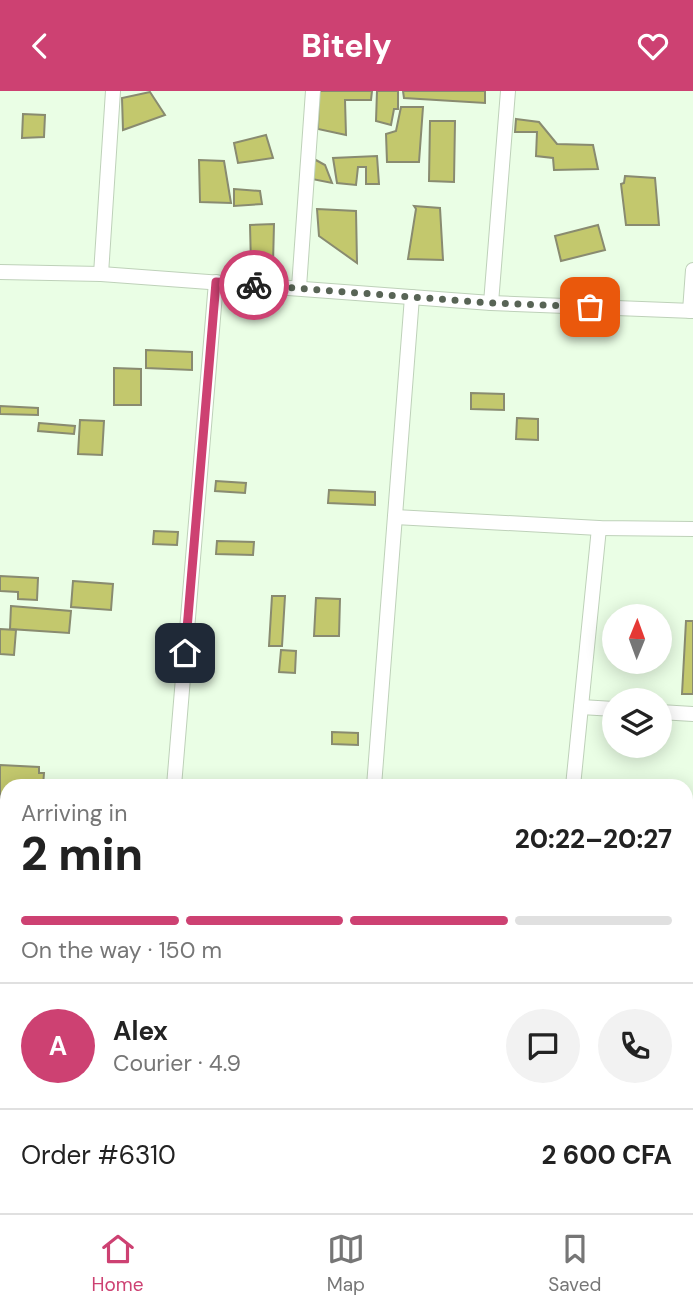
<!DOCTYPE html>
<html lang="en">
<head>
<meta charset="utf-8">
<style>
	:root { --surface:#fff; --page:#f2f2f2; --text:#222; --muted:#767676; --line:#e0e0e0; --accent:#cd4172 }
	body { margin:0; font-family:"DM Sans",sans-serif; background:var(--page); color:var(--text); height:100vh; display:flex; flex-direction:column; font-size:26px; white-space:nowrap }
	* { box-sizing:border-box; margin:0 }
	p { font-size:23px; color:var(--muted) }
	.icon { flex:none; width:38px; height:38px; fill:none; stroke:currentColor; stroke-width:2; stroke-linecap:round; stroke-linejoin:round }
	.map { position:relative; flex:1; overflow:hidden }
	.drawer { position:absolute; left:0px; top:688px; width:693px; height:436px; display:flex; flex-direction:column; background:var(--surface); border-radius:21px 21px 0 0; box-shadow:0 4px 18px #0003 }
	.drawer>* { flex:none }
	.needle { width:46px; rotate:1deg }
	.buttons { position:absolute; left:602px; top:513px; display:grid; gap:14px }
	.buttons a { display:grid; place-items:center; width:70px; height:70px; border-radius:50%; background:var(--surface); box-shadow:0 4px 18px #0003; font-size:35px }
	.pin { position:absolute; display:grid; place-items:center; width:60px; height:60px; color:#fff; margin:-30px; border-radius:14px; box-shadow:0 4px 10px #0006 }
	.courier { position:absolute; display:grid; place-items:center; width:70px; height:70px; margin:-35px; border:5px solid #cd4172; border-radius:50%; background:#fff; color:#222; box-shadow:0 2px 9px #0007 }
	.head em { font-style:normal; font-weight:800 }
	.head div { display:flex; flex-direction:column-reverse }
	.head { display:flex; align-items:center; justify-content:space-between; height:119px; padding:0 21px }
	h1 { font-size:46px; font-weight:800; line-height:52px }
	.bar { display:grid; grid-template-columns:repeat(4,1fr); gap:10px 7px; align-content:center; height:84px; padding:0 21px }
	.bar i { height:9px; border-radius:5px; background:var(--line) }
	.bar .active { background:var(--accent) }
	.bar p { grid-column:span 4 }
	.line { display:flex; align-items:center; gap:18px; padding:0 21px; border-top:2px solid var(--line) }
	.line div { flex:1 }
	.round { display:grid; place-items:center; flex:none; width:74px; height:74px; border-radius:37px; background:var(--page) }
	header { display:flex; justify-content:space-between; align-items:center; height:91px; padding:0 21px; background:var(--accent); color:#fff; font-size:32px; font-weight:800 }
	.tab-bar { display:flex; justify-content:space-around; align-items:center; height:98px; border-top:2px solid var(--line); background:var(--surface); font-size:19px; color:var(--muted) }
	.tab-bar a { display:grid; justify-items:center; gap:4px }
	.tab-bar .active { color:var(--accent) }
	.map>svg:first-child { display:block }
	.building { fill:#c3c86d; stroke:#898b70; stroke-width:2 }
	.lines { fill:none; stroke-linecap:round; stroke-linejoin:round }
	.minor-casing { stroke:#bed1b9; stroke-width:16 }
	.tertiary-casing { stroke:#bed1b9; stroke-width:19 }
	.minor { stroke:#fff; stroke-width:14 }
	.tertiary { stroke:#fff; stroke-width:18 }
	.done { stroke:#586455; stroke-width:7; stroke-dasharray:0 12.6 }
	.route { stroke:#cd4172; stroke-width:9 }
</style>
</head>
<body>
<header><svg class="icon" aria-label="back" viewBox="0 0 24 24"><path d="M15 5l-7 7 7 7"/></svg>Bitely<svg class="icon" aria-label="heart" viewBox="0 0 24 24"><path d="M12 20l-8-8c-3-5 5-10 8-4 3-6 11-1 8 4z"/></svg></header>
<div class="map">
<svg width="693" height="1122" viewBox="0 0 693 1122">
	<rect width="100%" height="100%" fill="#eafee5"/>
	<!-- building -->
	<g class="building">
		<path d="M319 0H372L371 9H345L346 44 318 38Z"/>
		<path d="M377 0H398V18H394L391 34 376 30Z"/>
		<path d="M403 0H485V12L404 7Z"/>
		<path d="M150 1 165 24 123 39 122 7Z"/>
		<path d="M401 16H423L419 71H387L386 43 396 40Z"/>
		<path d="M23 23 45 24 44 46 22 47Z"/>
		<path d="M516 28 539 31 557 53 593 54 598 78 554 79 553 67 536 65 537 41H515Z"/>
		<path d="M430 30H455L454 91 429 90Z"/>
		<path d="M266 44 273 67 238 72 234 52Z"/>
		<path d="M377 65 379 93H366V76H358L356 94 337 92 333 67Z"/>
		<path d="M314 68 325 74 332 92 312 88Z"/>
		<path d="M199 69 224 70 231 112 200 111Z"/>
		<path d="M625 85 655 87 659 134H626L621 93 624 92Z"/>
		<path d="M234 98 260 100 262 113 234 115Z"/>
		<path d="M414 115 440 117 443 169 408 168 416 118Z"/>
		<path d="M317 118 356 120 357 172 319 145Z"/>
		<path d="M274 133 273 173 251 174 250 134Z"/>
		<path d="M598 134 605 159 561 170 555 145Z"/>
		<path d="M146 259 192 261V279L146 277Z"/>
		<path d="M114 277 141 278V314H114Z"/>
		<path d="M471 302 504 303V319L471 318Z"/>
		<path d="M0 315 38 317V324L0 323Z"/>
		<path d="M517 327 538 328V349L516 348Z"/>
		<path d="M80 329 104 330 102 364 78 363Z"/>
		<path d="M39 332 75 335 74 343 38 340Z"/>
		<path d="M216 390 246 392 245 402 215 400Z"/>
		<path d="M329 399 375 401V414L328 412Z"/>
		<path d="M154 440 178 441 177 454 153 453Z"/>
		<path d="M217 450 254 451 253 464 216 463Z"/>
		<path d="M0 485 38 487 37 509 18 508V501L0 500Z"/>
		<path d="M73 490 113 493 111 519 71 516Z"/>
		<path d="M272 505H285L282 555H269Z"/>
		<path d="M316 507 340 508 339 545H314Z"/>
		<path d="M11 515 71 520 69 542 10 538Z"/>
		<path d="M686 530H693V603H682Z"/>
		<path d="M0 538 16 539 14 564 0 563Z"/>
		<path d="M281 559 296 560 295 582 279 581Z"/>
		<path d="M332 641 358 642V654L332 653Z"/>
		<path d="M0 674 39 676V682H44L43 695H7V708H0Z"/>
		<path d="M0 859H7V880L0 879Z"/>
		<rect x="94" y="1116" width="85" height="6"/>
		<path d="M368 1116H409V1122L368 1120Z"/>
		<path d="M427 1116H458V1119L468 1120 467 1122H427Z"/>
		<path d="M528 1116 549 1117V1122H528Z"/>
		<path d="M622 1116H641L640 1122H622Z"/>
		<path d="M642 1116 673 1119V1116H690V1122H642Z"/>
	</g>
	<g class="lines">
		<!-- minor casing -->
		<g class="minor-casing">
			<g id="minor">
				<path d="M0 181 101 183 491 212 693 220"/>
				<path d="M101 183 113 0"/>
				<path d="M299 196 313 0"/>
				<path d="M491 212 508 0"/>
				<path d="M690 220 693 179"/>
				<path d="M395 426 599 437 693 438"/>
				<path d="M581 616 614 618"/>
				<path d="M660 621 693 623"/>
				<path d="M174 695 216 191"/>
				<path d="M374 695 412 206"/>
				<path d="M573 695 599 437"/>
				<path d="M0 971H7"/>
				<path d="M686 1032 693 1033"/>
				<path d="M198 1116V1122"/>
			</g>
		</g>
		<!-- tertiary casing -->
		<g class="tertiary-casing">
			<g id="tertiary">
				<path d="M0 777 7 778"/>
				<path d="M686 830H693"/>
			</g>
		</g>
		<!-- minor -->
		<use href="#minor" class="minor"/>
		<!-- tertiary -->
		<use href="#tertiary" class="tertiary"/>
	</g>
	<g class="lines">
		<!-- done -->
		<path class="done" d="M254 194 491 212 590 216"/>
		<!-- route -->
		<path class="route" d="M185 562 216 191 254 194"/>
	</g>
</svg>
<div class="buttons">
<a><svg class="needle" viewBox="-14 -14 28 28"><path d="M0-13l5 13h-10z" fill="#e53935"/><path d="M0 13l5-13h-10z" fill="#767676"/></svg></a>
<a><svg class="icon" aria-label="layers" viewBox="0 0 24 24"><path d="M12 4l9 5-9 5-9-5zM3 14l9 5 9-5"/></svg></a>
</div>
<div class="pin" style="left:590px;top:216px;background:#ea580c"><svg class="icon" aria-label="bag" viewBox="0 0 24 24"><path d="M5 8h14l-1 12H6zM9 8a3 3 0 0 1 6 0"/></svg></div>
<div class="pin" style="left:185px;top:562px;background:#1f2937"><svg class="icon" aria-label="home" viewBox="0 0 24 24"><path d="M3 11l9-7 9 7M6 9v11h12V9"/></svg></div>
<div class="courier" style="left:254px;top:194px"><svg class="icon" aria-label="bike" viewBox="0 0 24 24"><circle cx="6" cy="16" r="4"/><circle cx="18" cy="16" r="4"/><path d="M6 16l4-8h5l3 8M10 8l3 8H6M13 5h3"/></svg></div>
<section class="drawer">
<div class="head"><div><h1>2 min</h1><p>Arriving in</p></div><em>20:22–20:27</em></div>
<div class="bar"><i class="active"></i><i class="active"></i><i class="active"></i><i></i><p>On the way · 150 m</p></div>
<div class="line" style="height:126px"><b class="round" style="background:var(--accent);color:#fff">A</b><div><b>Alex</b><p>Courier · 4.9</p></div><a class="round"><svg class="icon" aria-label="chat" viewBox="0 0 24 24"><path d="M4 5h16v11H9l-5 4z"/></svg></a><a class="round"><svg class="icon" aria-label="phone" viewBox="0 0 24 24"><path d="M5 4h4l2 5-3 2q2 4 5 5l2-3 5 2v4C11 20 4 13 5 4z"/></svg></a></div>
<div class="line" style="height:91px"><div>Order #6310</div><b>2 600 CFA</b></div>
</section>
</div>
<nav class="tab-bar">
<a class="active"><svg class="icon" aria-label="home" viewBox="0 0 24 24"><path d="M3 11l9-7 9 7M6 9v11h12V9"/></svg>Home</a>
<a><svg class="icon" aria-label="map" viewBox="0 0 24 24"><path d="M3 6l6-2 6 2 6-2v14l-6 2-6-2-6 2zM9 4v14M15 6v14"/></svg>Map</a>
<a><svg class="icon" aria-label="saved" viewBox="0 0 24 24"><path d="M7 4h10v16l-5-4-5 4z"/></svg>Saved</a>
</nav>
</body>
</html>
